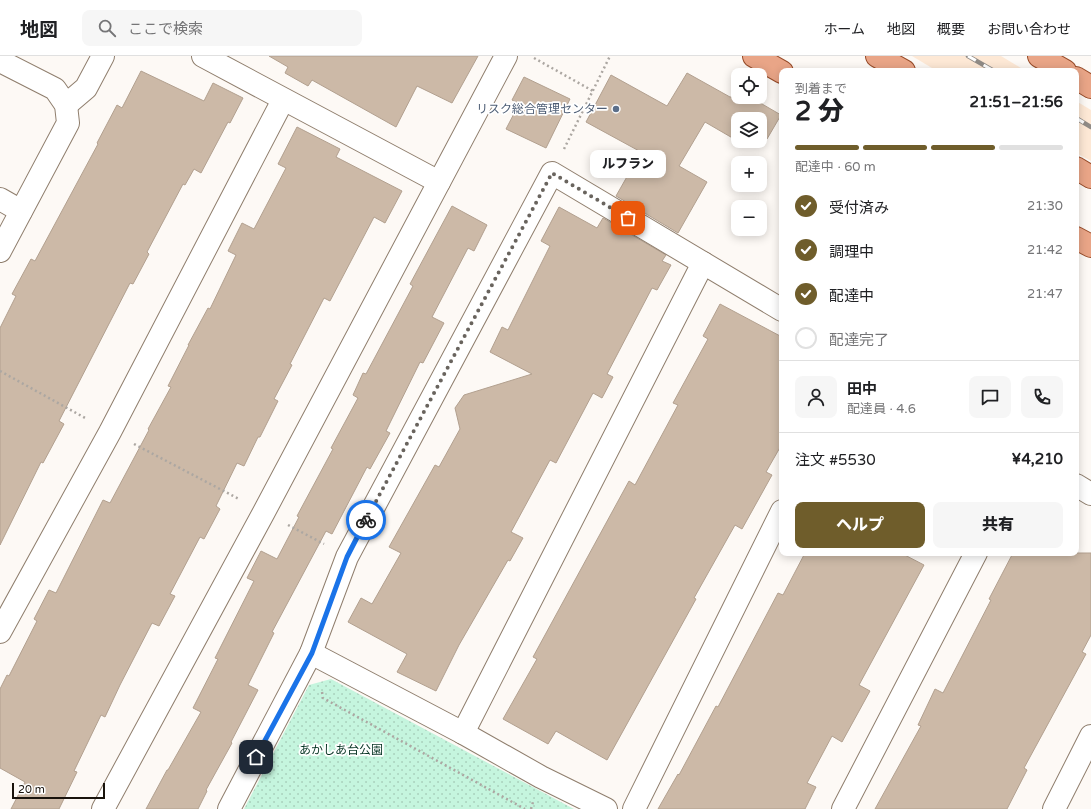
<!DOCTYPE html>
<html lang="ja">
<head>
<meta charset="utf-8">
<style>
	:root { --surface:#fff; --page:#f6f6f6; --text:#202124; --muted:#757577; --line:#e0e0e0; --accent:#6f5d2b }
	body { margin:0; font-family:"Varela Round","Noto Sans JP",sans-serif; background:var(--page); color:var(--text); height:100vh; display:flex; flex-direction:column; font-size:15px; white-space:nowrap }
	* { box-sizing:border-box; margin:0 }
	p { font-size:13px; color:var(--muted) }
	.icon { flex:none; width:22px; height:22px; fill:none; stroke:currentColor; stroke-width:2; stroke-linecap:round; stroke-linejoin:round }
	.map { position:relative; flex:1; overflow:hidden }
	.side { position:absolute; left:779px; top:12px; width:300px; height:488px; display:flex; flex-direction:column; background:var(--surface); border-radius:8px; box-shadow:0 2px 10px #0003 }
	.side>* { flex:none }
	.fabs { position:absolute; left:731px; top:12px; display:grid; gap:8px }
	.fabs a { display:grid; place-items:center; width:36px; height:36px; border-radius:8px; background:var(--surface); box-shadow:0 2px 10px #0003; font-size:20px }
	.scale { position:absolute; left:12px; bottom:10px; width:93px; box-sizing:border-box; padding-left:4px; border:2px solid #19130c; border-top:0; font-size:11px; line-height:14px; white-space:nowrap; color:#19130c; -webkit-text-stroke:3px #fff; paint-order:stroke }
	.pin { position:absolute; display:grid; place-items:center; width:34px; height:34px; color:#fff; margin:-17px; border-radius:8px; box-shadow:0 2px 6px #0006 }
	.courier { position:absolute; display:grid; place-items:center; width:40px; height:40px; margin:-20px; border:3px solid #1a73e8; border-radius:50%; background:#fff; color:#222; box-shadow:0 1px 5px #0007 }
	.bubble { position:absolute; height:28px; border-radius:8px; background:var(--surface); box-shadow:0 2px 10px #0003; font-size:13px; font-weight:800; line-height:28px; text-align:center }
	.summary em { font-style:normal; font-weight:800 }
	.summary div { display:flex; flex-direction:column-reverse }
	.summary { display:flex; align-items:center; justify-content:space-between; height:68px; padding:0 16px }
	h1 { font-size:26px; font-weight:800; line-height:30px }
	.bar { display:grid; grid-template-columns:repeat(4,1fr); gap:6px 4px; align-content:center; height:48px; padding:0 16px }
	.bar i { height:5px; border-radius:3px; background:var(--line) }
	.bar .active { background:var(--accent) }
	.bar p { grid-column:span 4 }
	.line { display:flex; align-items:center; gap:10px; padding:0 16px; border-top:1px solid var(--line) }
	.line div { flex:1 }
	.round { display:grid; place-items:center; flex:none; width:42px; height:42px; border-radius:8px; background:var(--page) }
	ol { padding:0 16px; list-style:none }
	li { display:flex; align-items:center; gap:12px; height:44px }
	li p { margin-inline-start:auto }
	li .icon { padding:4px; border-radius:50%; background:var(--accent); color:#fff; stroke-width:4 }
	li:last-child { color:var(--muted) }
	li i { width:22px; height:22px; border:2px solid var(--line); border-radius:50% }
	.cta { display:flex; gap:8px; margin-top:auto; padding:8px 16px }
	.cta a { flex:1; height:46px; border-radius:8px; background:var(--accent); color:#fff; font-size:16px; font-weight:800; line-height:46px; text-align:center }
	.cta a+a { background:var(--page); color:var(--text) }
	header { display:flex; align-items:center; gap:24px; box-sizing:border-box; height:56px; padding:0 20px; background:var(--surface); border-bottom:1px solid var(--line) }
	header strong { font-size:19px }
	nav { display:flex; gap:22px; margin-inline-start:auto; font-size:14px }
	.search { width:280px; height:36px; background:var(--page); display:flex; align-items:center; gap:10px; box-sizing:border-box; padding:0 14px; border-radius:8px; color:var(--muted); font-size:15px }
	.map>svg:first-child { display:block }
	.built { fill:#fde8d5 }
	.green { fill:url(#green-dots) }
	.building { fill:#ccb9a7; stroke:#b2a08f }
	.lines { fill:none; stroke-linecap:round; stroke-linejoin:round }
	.minor-casing { stroke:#8f7e6d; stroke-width:24 }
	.major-casing { stroke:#974b28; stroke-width:24 }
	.path { stroke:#aca7a2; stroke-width:2.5; stroke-dasharray:2 3; stroke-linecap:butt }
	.minor { stroke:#fff; stroke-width:22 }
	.major { stroke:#e9a587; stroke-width:22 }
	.rail-casing { stroke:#908b86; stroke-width:4.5 }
	.rail { stroke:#fff; stroke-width:3; stroke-dasharray:9; stroke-linecap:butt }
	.done { stroke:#69645e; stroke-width:4; stroke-dasharray:0 7.2 }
	.route { stroke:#1a73e8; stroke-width:5 }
	.service-dot { fill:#5c6f8a; stroke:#fff; stroke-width:1.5 }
	.labels { text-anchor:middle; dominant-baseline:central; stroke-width:3.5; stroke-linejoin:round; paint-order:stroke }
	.service-label { font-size:12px; fill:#4e5e75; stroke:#fff; text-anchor:end }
	.park-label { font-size:12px; fill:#073524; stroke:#fff }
</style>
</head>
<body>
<header>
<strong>地図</strong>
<div class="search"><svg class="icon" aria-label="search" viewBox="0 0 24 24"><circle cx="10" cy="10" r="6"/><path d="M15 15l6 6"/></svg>ここで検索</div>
<nav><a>ホーム</a><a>地図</a><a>概要</a><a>お問い合わせ</a></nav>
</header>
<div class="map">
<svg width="1091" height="753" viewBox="0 0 1091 753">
	<defs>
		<pattern id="green-dots" width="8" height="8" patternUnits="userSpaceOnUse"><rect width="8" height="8" fill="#c5f5de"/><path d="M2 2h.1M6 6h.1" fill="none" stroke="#a9d1bd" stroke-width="1.8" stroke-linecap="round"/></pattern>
	</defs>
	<rect width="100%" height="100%" fill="#fdf9f5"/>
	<!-- built -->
	<g class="built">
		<path d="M912 0H1001L1026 15H937Z"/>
		<path d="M1076 45 1091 54V105L1076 97Z"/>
	</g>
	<!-- green -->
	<path class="green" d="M331 623 574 753H244L309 629Z"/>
	<!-- building -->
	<g class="building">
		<path d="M269 0H478L452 47 417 30 396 71 312 24 308 30 285 17 288 11Z"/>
		<path d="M141 15 204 45 213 27 243 42 230 67 228 66 201 117 194 113 185 129 183 128 147 196 149 198 133 228 130 227 59 365 64 368 43 407 41 406 0 489V272L16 240 12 238 31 203 35 205 98 88 97 87 117 49 122 52Z"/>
		<path d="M687 17 730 41H750L781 59 767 83 760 79V63H738V85H752L748 91 705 66 679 110 707 126 678 177 616 140 641 96 586 66 611 19 667 50Z"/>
		<path d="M524 21 570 43 546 92 506 73 519 48 512 44Z"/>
		<path d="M297 71 340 93 336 101 402 135 385 167 374 161 330 245 324 242 290 308 292 309 274 343 278 345 260 381H258L244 410 237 407 216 450 220 453 204 483 200 481 170 538 175 540 159 570 152 567 120 629 105 661 101 659 74 715 77 716 59 753H11L25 726 0 712V633L7 619 9 620 37 565 34 563 49 534 56 537 103 444 110 447 149 374 148 373 171 331 168 330 189 289H188L208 252 210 253 236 199 228 195 242 167 254 173 286 112 278 108Z"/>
		<path d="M452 150 487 169 474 195 468 192 432 261 444 267 423 307 420 306 386 375 390 377 370 413 367 411 332 478 326 475 272 576 274 577 248 629 258 634 231 686 232 687 206 734 207 735 198 753H146L167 714H168L201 656 193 652 218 603 215 602 254 525 247 522 261 495 277 503 299 461 297 460 333 393 331 392 358 342 353 339 363 317 366 318 413 230 410 228Z"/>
		<path d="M559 151 597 172 603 162 666 199 662 205 671 209 657 234 652 232 607 318 613 321 602 342 593 337 556 407 550 404 511 476 523 482 510 505 508 504 459 589 436 635 397 616 407 598 348 566 361 542 372 548 401 497 389 491 435 409 439 411 460 373 455 352 464 339 532 318 490 296 502 271 508 274 550 190 541 185Z"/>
		<path d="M720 248 782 281V388L766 416 772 419 742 473 735 469 694 542 696 543 607 704 556 675 548 688 503 663 537 603 533 601 629 425 635 429 678 349 673 347 708 283 703 280Z"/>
		<path d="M805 497H901L924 509 859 629 870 635 842 686 832 680 807 727 816 731 805 753H658L678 718 679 719 716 650 718 651 778 537 783 539Z"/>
		<path d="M1013 497H1091V579L1082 596 1086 598 1024 712 1027 714 1007 753H875L921 670 918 669 935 633 943 637 991 544 989 543Z"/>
	</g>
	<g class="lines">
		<!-- minor casing -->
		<g class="minor-casing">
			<g id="minor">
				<path d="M203 0 439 126"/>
				<path d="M0 5 55 33 66 49 68 67 0 195"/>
				<path d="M66 49 86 32 103 0"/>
				<path d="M0 143 21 155"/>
				<path d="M1076 429 1091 438"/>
				<path d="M0 576 110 376 283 44"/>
				<path d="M311 597 463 677 541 721 606 753"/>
				<path d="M463 677 703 207"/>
				<path d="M103 753 264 456 506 0"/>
				<path d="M229 753 311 597 347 501 552 117 782 254"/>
				<path d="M634 753 782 455"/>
				<path d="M843 753 976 497"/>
				<path d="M1054 753 1091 680"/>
			</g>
		</g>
		<!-- major casing -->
		<g class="major-casing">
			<g id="major">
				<path d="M754 0 782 16"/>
				<path d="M877 0 904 15"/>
				<path d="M1039 0 1065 15"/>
				<path d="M1076 22 1091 31"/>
				<path d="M1076 112 1091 121"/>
				<path d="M1076 182 1091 190"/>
			</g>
		</g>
		<!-- path -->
		<g class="path">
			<path d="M534 2 593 35"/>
			<path d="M564 93 610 0"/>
			<path d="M0 315 87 363"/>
			<path d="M134 388 239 443"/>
			<path d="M288 469 324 488"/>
			<path d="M322 636 323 642 525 753"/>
			<path d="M531 753 533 746"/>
		</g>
		<!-- minor -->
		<use href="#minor" class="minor"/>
		<!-- major -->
		<use href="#major" class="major"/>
		<!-- rail casing -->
		<g class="rail-casing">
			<g id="rail">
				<path d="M968 0 994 15"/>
				<path d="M1076 62 1091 71"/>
			</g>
		</g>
		<!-- rail -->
		<use href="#rail" class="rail"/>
	</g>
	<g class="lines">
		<!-- done -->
		<path class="done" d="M366 464 552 117 628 162"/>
		<!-- route -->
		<path class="route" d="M256 701 312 597 347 501 366 464"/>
	</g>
	<!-- markers -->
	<circle class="service-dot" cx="616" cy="53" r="4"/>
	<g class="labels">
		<!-- service labels -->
		<g class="service-label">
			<text x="608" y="53">リスク総合管理センター</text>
		</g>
		<!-- park labels -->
		<g class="park-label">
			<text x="341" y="694">あかしあ台公園</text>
		</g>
	</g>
</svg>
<div class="fabs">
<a><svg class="icon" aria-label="locate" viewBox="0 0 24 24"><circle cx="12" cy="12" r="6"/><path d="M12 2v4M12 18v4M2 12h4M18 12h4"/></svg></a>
<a><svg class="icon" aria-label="layers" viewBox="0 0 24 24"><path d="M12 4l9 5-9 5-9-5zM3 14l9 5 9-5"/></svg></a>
<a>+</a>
<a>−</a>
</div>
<div class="scale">20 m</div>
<div class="pin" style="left:628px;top:162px;background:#ea580c"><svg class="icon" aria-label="bag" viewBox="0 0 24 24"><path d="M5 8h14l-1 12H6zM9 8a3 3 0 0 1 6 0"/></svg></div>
<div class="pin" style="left:256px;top:701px;background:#1f2937"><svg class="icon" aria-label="home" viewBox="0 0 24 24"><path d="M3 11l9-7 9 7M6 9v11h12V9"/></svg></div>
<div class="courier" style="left:366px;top:464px"><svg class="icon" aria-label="bike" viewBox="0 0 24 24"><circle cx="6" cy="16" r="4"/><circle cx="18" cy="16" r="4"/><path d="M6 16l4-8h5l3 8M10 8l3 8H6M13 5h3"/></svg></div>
<div class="bubble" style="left:590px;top:94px;width:76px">ルフラン</div>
<section class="side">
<div class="summary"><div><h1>2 分</h1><p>到着まで</p></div><em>21:51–21:56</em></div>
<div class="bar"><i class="active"></i><i class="active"></i><i class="active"></i><i></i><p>配達中 · 60 m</p></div>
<ol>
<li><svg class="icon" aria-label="check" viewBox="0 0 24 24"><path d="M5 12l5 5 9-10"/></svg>受付済み<p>21:30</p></li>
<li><svg class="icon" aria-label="check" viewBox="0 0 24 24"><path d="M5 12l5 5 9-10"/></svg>調理中<p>21:42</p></li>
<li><svg class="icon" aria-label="check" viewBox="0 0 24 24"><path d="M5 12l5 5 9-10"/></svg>配達中<p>21:47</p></li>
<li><i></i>配達完了</li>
</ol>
<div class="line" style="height:72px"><a class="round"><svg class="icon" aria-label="person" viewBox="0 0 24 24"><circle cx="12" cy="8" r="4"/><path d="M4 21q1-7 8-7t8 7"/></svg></a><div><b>田中</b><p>配達員 · 4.6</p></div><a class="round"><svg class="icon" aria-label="chat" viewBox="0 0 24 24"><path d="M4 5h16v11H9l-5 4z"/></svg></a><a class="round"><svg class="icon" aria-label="phone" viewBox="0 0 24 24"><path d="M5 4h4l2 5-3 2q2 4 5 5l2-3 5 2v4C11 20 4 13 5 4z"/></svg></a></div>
<div class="line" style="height:52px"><div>注文 #5530</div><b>¥4,210</b></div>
<div class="cta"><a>ヘルプ</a><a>共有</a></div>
</section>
</div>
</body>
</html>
